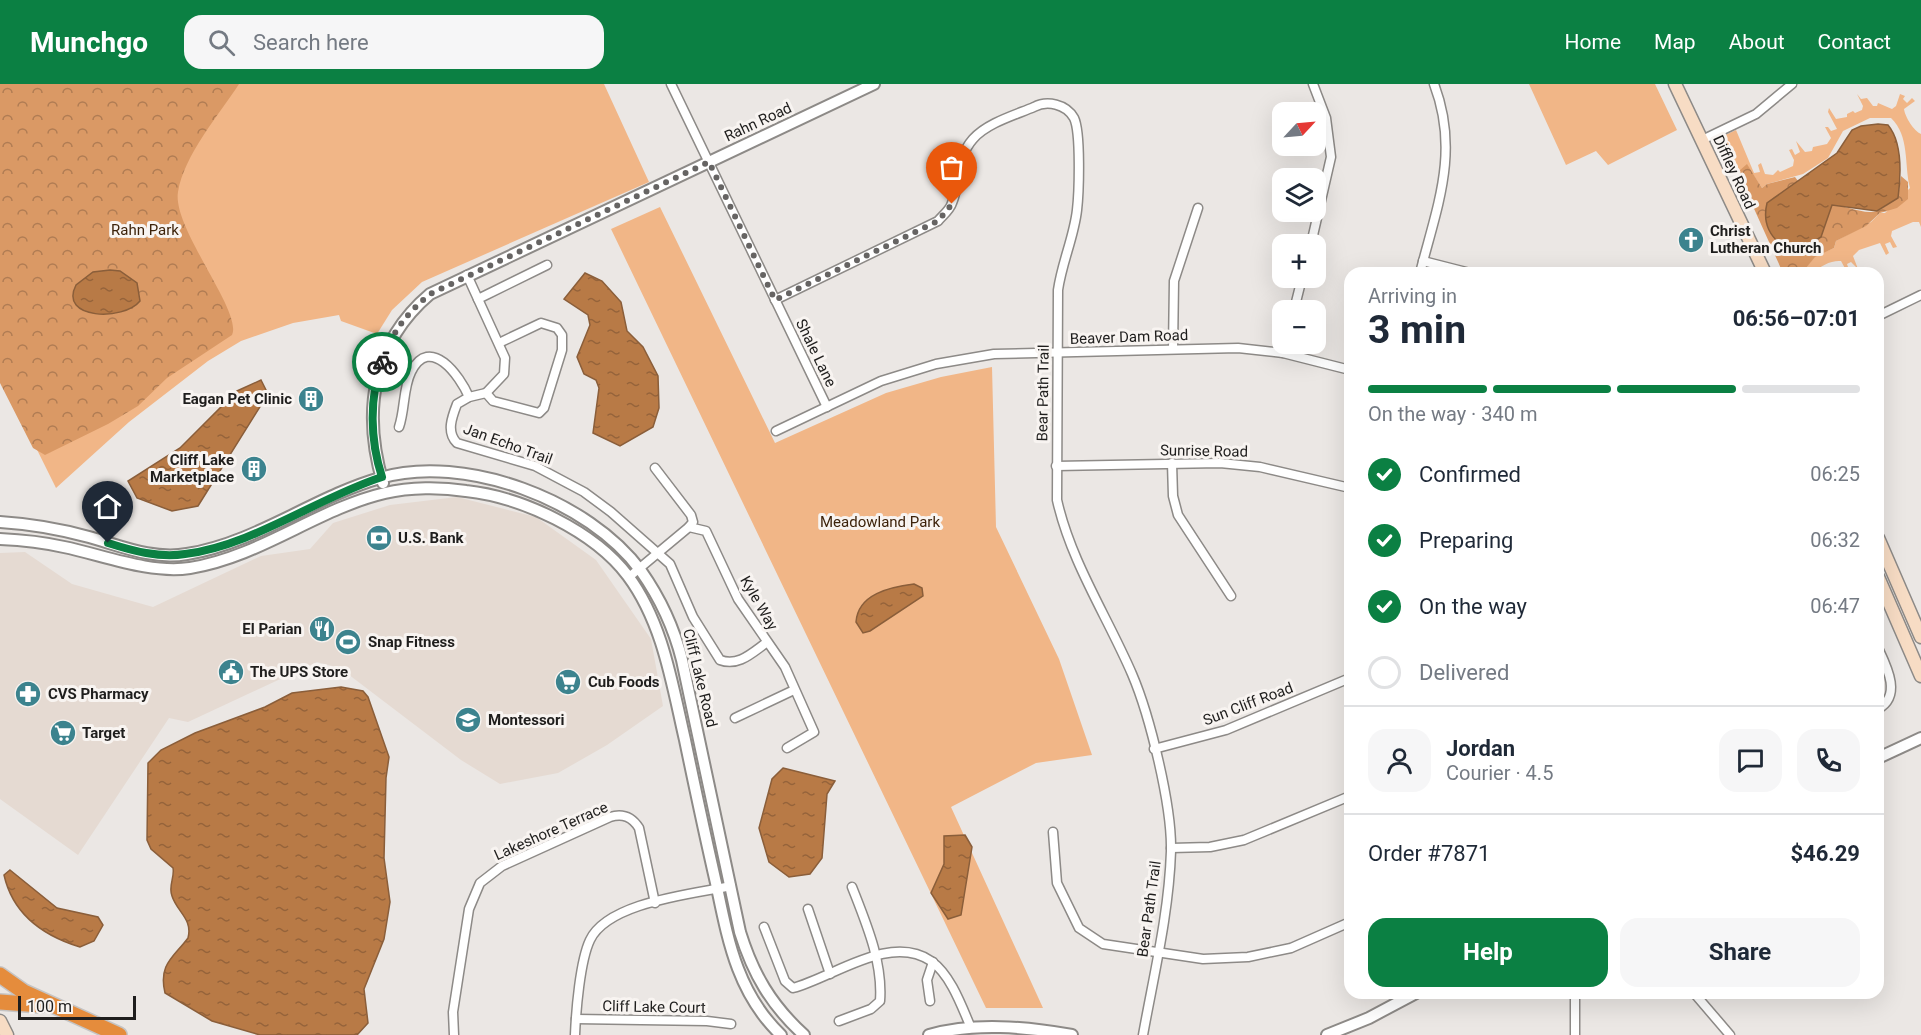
<!DOCTYPE html>
<html lang="en">
<head>
<meta charset="utf-8">
<style>
	:root { --surface:#fff; --page:#f6f6f7; --text:#1f2937; --muted:#747a83; --line:#e0e1e3; --accent:#0b8043 }
	body { margin:0; font-family:Roboto,sans-serif; background:var(--page); color:var(--text); height:100vh; display:flex; flex-direction:column; font-size:22px; white-space:nowrap }
	* { box-sizing:border-box; margin:0 }
	p { font-size:20px; color:var(--muted) }
	.icon { flex:none; width:33px; height:33px; fill:none; stroke:currentColor; stroke-width:2; stroke-linecap:round; stroke-linejoin:round }
	.map { position:relative; flex:1; overflow:hidden }
	.sheet { position:absolute; left:1344px; top:183px; width:540px; height:732px; display:flex; flex-direction:column; background:var(--surface); border-radius:18px; box-shadow:0 6px 24px #0002 }
	.sheet>* { flex:none }
	.needle { width:39px; rotate:64deg }
	.tools { position:absolute; left:1272px; top:18px; display:grid; gap:12px }
	.tools a { display:grid; place-items:center; width:54px; height:54px; border-radius:12px; background:var(--surface); box-shadow:0 6px 24px #0002; font-size:30px }
	.scale { position:absolute; left:18px; bottom:15px; width:118px; box-sizing:border-box; padding-left:6px; border:3px solid #1f1e1d; border-top:0; font-size:16px; line-height:21px; white-space:nowrap; color:#1f1e1d; -webkit-text-stroke:4px #f8f4f1; paint-order:stroke }
	.pin { position:absolute; display:grid; place-items:center; width:51px; height:51px; color:#fff; margin:-62px -26px; border-radius:50% 50% 50% 0; rotate:-45deg; box-shadow:0 0 6px #0007 }
	.pin .icon { rotate:45deg }
	.courier { position:absolute; display:grid; place-items:center; width:60px; height:60px; margin:-30px; border:4px solid #0b8043; border-radius:50%; background:#fff; color:#222; box-shadow:0 2px 8px #0007 }
	.headline em { font-style:normal; font-weight:700 }
	.headline div { display:flex; flex-direction:column-reverse }
	.headline { display:flex; align-items:center; justify-content:space-between; height:102px; padding:0 24px }
	h1 { font-size:39px; font-weight:700; line-height:45px }
	.bar { display:grid; grid-template-columns:repeat(4,1fr); gap:9px 6px; align-content:center; height:72px; padding:0 24px }
	.bar i { height:8px; border-radius:4px; background:var(--line) }
	.bar .selected { background:var(--accent) }
	.bar p { grid-column:span 4 }
	.line { display:flex; align-items:center; gap:15px; padding:0 24px; border-top:2px solid var(--line) }
	.line div { flex:1 }
	.round { display:grid; place-items:center; flex:none; width:63px; height:63px; border-radius:18px; background:var(--page) }
	ol { padding:0 24px; list-style:none }
	li { display:flex; align-items:center; gap:18px; height:66px }
	li p { margin-inline-start:auto }
	li .icon { padding:6px; border-radius:50%; background:var(--accent); color:#fff; stroke-width:4 }
	li:last-child { color:var(--muted) }
	li i { width:33px; height:33px; border:3px solid var(--line); border-radius:50% }
	.primary-button { display:flex; gap:12px; margin-top:auto; padding:12px 24px }
	.primary-button a { flex:1; height:69px; border-radius:18px; background:var(--accent); color:#fff; font-size:24px; font-weight:700; line-height:69px; text-align:center }
	.primary-button a+a { background:var(--page); color:var(--text) }
	header { display:flex; align-items:center; gap:36px; box-sizing:border-box; height:84px; padding:0 30px; background:var(--accent); color:#fff }
	header strong { font-size:28px }
	nav { display:flex; gap:33px; margin-inline-start:auto; font-size:21px }
	.search { width:420px; height:54px; background:var(--page); display:flex; align-items:center; gap:15px; box-sizing:border-box; padding:0 21px; border-radius:18px; color:var(--muted); font-size:22px }
	.map>svg:first-child { display:block }
	.built { fill:#e5dad2 }
	.green { fill:#f1b687 }
	.forest { fill:url(#forest-crowns) }
	.water { fill:url(#water-ripples); stroke:#8a5e3a; stroke-width:1.5 }
	.lines { fill:none; stroke-linecap:round; stroke-linejoin:round }
	.minor-casing { stroke:#8d8a87; stroke-width:11 }
	.tertiary-casing { stroke:#8d8a87; stroke-width:14 }
	.secondary-casing { stroke:#8d8a87; stroke-width:15 }
	.motorway-casing { stroke:#c5c4c4; stroke-width:18 }
	.minor { stroke:#fff; stroke-width:8 }
	.tertiary { stroke:#fff; stroke-width:10 }
	.secondary { stroke:#f7dcc4; stroke-width:12 }
	.motorway { stroke:#e58c3c; stroke-width:15 }
	.done { stroke:#666463; stroke-width:6; stroke-dasharray:0 10.8 }
	.route { stroke:#0b8043; stroke-width:8 }
	.labels { text-anchor:middle; dominant-baseline:central; stroke-width:6; stroke-linejoin:round; paint-order:stroke }
	.street-label { font-size:15px; fill:#1f1e1d; stroke:#f8f4f1 }
	.park-label { font-size:15px; fill:#3d230b; stroke:#f8f4f1 }
	.poi-label { font-size:15px; font-weight:bold; fill:#1f1e1d; stroke:#f8f4f1; text-anchor:start }
</style>
</head>
<body>
<header>
<strong>Munchgo</strong>
<div class="search"><svg class="icon" aria-label="search" viewBox="0 0 24 24"><circle cx="10" cy="10" r="6"/><path d="M15 15l6 6"/></svg>Search here</div>
<nav><a>Home</a><a>Map</a><a>About</a><a>Contact</a></nav>
</header>
<div class="map">
<svg width="1921" height="951" viewBox="0 0 1921 951">
	<defs>
		<pattern id="forest-crowns" width="20" height="18" patternUnits="userSpaceOnUse" patternTransform="scale(1.5)"><rect width="20" height="18" fill="#da9965"/><path d="M2 6a3 3 0 1 1 6 0M12 15a3 3 0 1 1 6 0" fill="none" stroke="#b07c53"/></pattern>
		<pattern id="water-ripples" width="26" height="14" patternUnits="userSpaceOnUse" patternTransform="scale(1.5)"><rect width="26" height="14" fill="#b87a46"/><path d="M2 4q2-2 4 0t4 0M15 11q2-2 4 0t4 0" fill="none" stroke="#95633a"/></pattern>
	</defs>
	<rect width="100%" height="100%" fill="#ebe7e4"/>
	<!-- built -->
	<path class="built" d="M457 413 536 433 596 476 651 555 663 622 607 661 558 689 500 700 461 676 340 584 317 578 188 638 169 634 78 771 0 715V469L25 468 72 500 153 523 261 472 310 465 333 439 390 421Z"/>
	<!-- green -->
	<g class="green">
		<path d="M0 0H604L649 98 422 198 392 226 377 250 341 237 339 231 293 239 241 257 208 277 129 338 56 404 0 291Z"/>
		<path d="M1529 0H1655L1677 46 1608 81 1596 67 1566 81Z"/>
		<path d="M1857 10 1861 15 1867 14 1873 22H1877L1878 19 1892 25 1896 22 1900 10 1905 12 1903 15 1907 19 1912 14 1915 17 1904 25C1905 33 1914 47 1921 50V143L1919 138H1913L1892 147 1891 152 1897 163 1893 164 1890 158 1885 160 1889 169 1886 171 1880 159 1859 166 1853 172 1858 185 1851 178 1847 180 1849 186 1847 188 1841 177C1832 176 1819 182 1814 189H1802L1815 172 1834 164 1836 157 1871 138 1880 129H1885L1910 104C1904 81 1910 52 1891 34H1870L1843 47 1828 74 1803 90 1767 100 1762 104 1747 81 1742 98 1751 117 1750 121 1719 54 1736 46 1754 89 1760 88 1758 81 1761 79 1765 90 1773 91 1778 86 1780 88 1793 82 1794 76 1789 66 1792 65 1795 71 1800 68 1796 57 1805 68 1812 67 1813 63 1827 60 1831 54 1825 43H1828L1831 47 1837 45 1828 28 1829 24 1836 35 1847 33V30L1853 27 1855 29 1862 26 1863 22Z"/>
		<path d="M660 123 775 359 886 309 941 293 992 283 996 443 1059 575 1092 671 1036 679 951 723 1043 924H986L611 145Z"/>
	</g>
	<!-- forest -->
	<g class="forest">
		<path d="M0 0H239C219 31 184 71 178 108 172 144 243 228 232 251L167 294 138 322 108 340 45 371 33 364 0 299Z"/>
		<path d="M1747 80 1762 104 1767 100 1795 93 1798 97 1794 101 1829 125 1832 121C1846 121 1863 131 1877 127 1883 125 1891 117 1898 114L1901 92 1908 98V115L1897 124 1880 129 1866 142 1836 157 1834 164 1815 173 1802 189H1783L1742 98 1739 87Z"/>
	</g>
	<!-- water -->
	<g class="water">
		<path d="M1878 40 1888 41C1903 59 1901 91 1898 114L1877 127 1832 121 1821 153 1806 162 1787 166C1770 153 1762 140 1767 119L1837 69 1852 46 1861 42Z"/>
		<path d="M110 186 120 187 137 199 140 217C124 237 58 236 76 201L93 188Z"/>
		<path d="M585 189 602 197 621 218 627 247 643 263 658 292 659 324 653 343 620 362 593 349 599 304 596 296 584 290 577 273 590 241 588 231 564 215Z"/>
		<path d="M261 296 268 310 198 422 172 427 137 414 128 397 180 364 237 307Z"/>
		<path d="M914 500 922 504 923 512 870 547 863 549 856 538C858 510 890 503 914 500Z"/>
		<path d="M341 603 363 607 368 613 389 673 386 694 384 774 390 818 384 855 364 905 368 939 357 951H260L212 937 165 909C158 880 174 873 188 854 193 835 177 828 172 812 168 802 175 793 173 784L151 765 147 756 148 679 161 666 195 649 265 623 292 609Z"/>
		<path d="M783 684 835 697 827 710 822 774 810 790 789 793 769 778 759 744 772 695Z"/>
		<path d="M965 751 972 763 961 831 948 835 931 809 944 780V752Z"/>
		<path d="M10 786 57 824 98 833 103 841 94 857 80 863C44 852 13 831 4 791Z"/>
	</g>
	<g class="lines">
		<!-- minor casing -->
		<g class="minor-casing">
			<g id="minor">
				<path d="M671 0 827 323"/>
				<path d="M1702 56 1756 30 1792 0"/>
				<path d="M1311 160 1331 73 1326 34 1313 0"/>
				<path d="M1423 177 1470 189"/>
				<path d="M1420 189C1437 122 1460 68 1434 0"/>
				<path d="M467 191 505 274 504 290 486 309 469 313 457 320C452 333 446 348 457 359L535 382 584 408 611 428 670 480 693 533 720 576C738 583 752 569 766 559"/>
				<path d="M478 215 547 181"/>
				<path d="M775 216 938 137C942 132 950 126 952 119 961 98 956 74 973 55 987 39 1015 31 1034 23 1047 16 1066 20 1074 34 1081 48 1079 109 1077 126 1074 153 1062 178 1058 206L1057 416C1071 478 1107 532 1132 590 1150 632 1172 722 1171 767 1169 829 1154 890 1143 951"/>
				<path d="M1294 226 1302 194"/>
				<path d="M1878 232 1921 211"/>
				<path d="M1173 265 1174 197 1198 124"/>
				<path d="M1283 269 1285 260"/>
				<path d="M486 309 493 317 539 329 544 324 562 266V251L557 244 541 239 499 259"/>
				<path d="M399 343C405 326 403 304 411 288 430 250 460 292 469 313"/>
				<path d="M776 347 881 297 936 280 994 270 1238 264 1283 269 1350 286"/>
				<path d="M1172 379 1173 412 1178 431 1231 512"/>
				<path d="M1056 382 1220 379 1260 383 1350 404"/>
				<path d="M655 384 691 431 693 438 689 443"/>
				<path d="M629 493 689 443 706 447 738 515 785 583 814 648 787 664"/>
				<path d="M1878 564C1887 583 1902 612 1878 625"/>
				<path d="M735 634 794 606"/>
				<path d="M1154 665 1226 646 1350 594"/>
				<path d="M1053 748 1057 799 1079 844 1103 860 1203 875 1248 873 1291 864 1350 838"/>
				<path d="M1171 764 1210 763 1244 756 1350 712"/>
				<path d="M808 825 830 890"/>
				<path d="M764 843 785 897 793 904C834 893 890 849 931 877 951 891 962 923 971 944"/>
				<path d="M1694 909 1730 951"/>
				<path d="M930 917 927 896 933 878"/>
				<path d="M576 935 707 937 731 940"/>
				<path d="M839 937 871 925 880 917C883 878 866 839 852 803"/>
				<path d="M454 951 453 928 469 825 480 799 502 782 610 733C623 729 632 733 639 744L655 819"/>
				<path d="M575 951C576 927 580 877 590 856 608 818 693 810 731 802"/>
				<path d="M1575 951V911L1578 909"/>
			</g>
		</g>
		<!-- tertiary casing -->
		<g class="tertiary-casing">
			<g id="tertiary">
				<path d="M383 399C362 328 372 259 430 210L874 0"/>
				<path d="M0 438C31 440 60 445 89 453 121 462 153 476 187 470 256 459 314 413 380 394 464 369 589 416 641 487 660 514 674 544 682 576L740 848C753 890 771 921 804 951"/>
				<path d="M0 455C22 456 42 458 64 463 103 471 149 490 190 484 260 473 317 425 385 409 410 403 441 403 466 407 522 413 594 447 628 492 663 539 672 600 685 656 695 704 705 751 716 799 728 856 737 909 781 951"/>
				<path d="M1878 674 1921 654"/>
				<path d="M929 951C975 938 1026 943 1072 951"/>
				<path d="M1327 951 1369 934 1416 909"/>
			</g>
		</g>
		<!-- secondary casing -->
		<g class="secondary-casing">
			<g id="secondary">
				<path d="M1675 0 1765 189"/>
				<path d="M1878 454 1921 553"/>
				<path d="M1878 493 1921 592"/>
				<path d="M0 937 7 951"/>
			</g>
		</g>
		<!-- motorway casing -->
		<g class="motorway-casing">
			<g id="motorway">
				<path d="M0 891 24 908 119 951"/>
				<path d="M0 918 40 921"/>
			</g>
		</g>
		<!-- minor -->
		<use href="#minor" class="minor"/>
		<!-- tertiary -->
		<use href="#tertiary" class="tertiary"/>
		<!-- secondary -->
		<use href="#secondary" class="secondary"/>
		<!-- motorway -->
		<use href="#motorway" class="motorway"/>
	</g>
	<g class="lines">
		<!-- done -->
		<path class="done" d="M382 278C391 249 407 229 430 210L709 78 775 216 938 137 952 120"/>
		<!-- route -->
		<path class="route" d="M108 459C133 467 159 474 185 470 252 462 317 414 382 393 370 356 369 314 382 278"/>
	</g>
	<!-- icons -->
	<defs>
		<g id="church-disc" transform="scale(1.35)"><circle r="9.5" fill="#3c838e" stroke="#f8f4f1"/><path d="M-1.2-6h2.4v3.5h3.3v2.4h-3.3V6h-2.4V-.1h-3.3v-2.4h3.3Z" fill="#fff"/></g>
		<g id="building-disc" transform="scale(1.35)"><circle r="9.5" fill="#3c838e" stroke="#f8f4f1"/><path d="M-4-6H4V6H1V3H-1V6H-4ZM-2.5-4.3h1.7v1.8h-1.7ZM.8-4.3h1.7v1.8H.8ZM-2.5-1h1.7V.8h-1.7ZM.8-1h1.7V.8H.8Z" fill="#fff"/></g>
		<g id="bank-disc" transform="scale(1.35)"><circle r="9.5" fill="#3c838e" stroke="#f8f4f1"/><path d="M-6-4H6V4H-6ZM0-2.3a2.3 2.3 0 1 0 0 4.6a2.3 2.3 0 1 0 0-4.6Z" fill="#fff"/></g>
		<g id="restaurant-disc" transform="scale(1.35)"><circle r="9.5" fill="#3c838e" stroke="#f8f4f1"/><path d="M-5-6h1v4h1v-4h1v4h1v-4h1v5L-1.5 .5V6h-2V.5L-5-1ZM5-6V6H3V1.5H1.5Q1.5-4 5-6Z" fill="#fff"/></g>
		<g id="stadium-disc" transform="scale(1.35)"><circle r="9.5" fill="#3c838e" stroke="#f8f4f1"/><path d="M0-5a6.5 5 0 1 0 0 10a6.5 5 0 1 0 0-10ZM-3.5-1.8h7v3.6h-7Z" fill="#fff"/></g>
		<g id="civic-disc" transform="scale(1.35)"><circle r="9.5" fill="#3c838e" stroke="#f8f4f1"/><path d="M-.6-6.5H3V-4.5H.6V-3L4-1V1h2V6H-6V1h2V-1L-.6-3ZM-1.2 2.5V6h2.4V2.5Z" fill="#fff"/></g>
		<g id="supermarket-disc" transform="scale(1.35)"><circle r="9.5" fill="#3c838e" stroke="#f8f4f1"/><path d="M-6-5.5h2.5l.6 2H6L4.5 2H-2.5L-4.4-4H-6ZM-1.5 3.2a1.3 1.3 0 1 0 .1 0ZM3 3.2a1.3 1.3 0 1 0 .1 0Z" fill="#fff"/></g>
		<g id="pharmacy-disc" transform="scale(1.35)"><circle r="9.5" fill="#3c838e" stroke="#f8f4f1"/><path d="M-2-6h4v4h4v4h-4v4h-4v-4h-4v-4h4Z" fill="#fff"/></g>
		<g id="school-disc" transform="scale(1.35)"><circle r="9.5" fill="#3c838e" stroke="#f8f4f1"/><path d="M0-5L7-2L0 1L-7-2ZM-4 1L0 2.5L4 1V4Q0 6-4 4Z" fill="#fff"/></g>
	</defs>
	<g fill-rule="evenodd">
		<use href="#church-disc" x="1691" y="156"/>
		<use href="#building-disc" x="311" y="315"/>
		<use href="#building-disc" x="254" y="385"/>
		<use href="#bank-disc" x="379" y="454"/>
		<use href="#restaurant-disc" x="322" y="545"/>
		<use href="#stadium-disc" x="348" y="558"/>
		<use href="#civic-disc" x="231" y="588"/>
		<use href="#supermarket-disc" x="568" y="598"/>
		<use href="#pharmacy-disc" x="28" y="610"/>
		<use href="#school-disc" x="468" y="636"/>
		<use href="#supermarket-disc" x="63" y="649"/>
	</g>
	<g class="labels">
		<!-- street labels -->
		<g class="street-label">
			<text transform="translate(758 38) rotate(-25)">Rahn Road</text>
			<text transform="translate(1734 88) rotate(65)">Diffley Road</text>
			<text transform="translate(1129 253) rotate(-2)">Beaver Dam Road</text>
			<text transform="translate(816 269) rotate(64)">Shale Lane</text>
			<text transform="translate(1043 309) rotate(-89)">Bear Path Trail</text>
			<text transform="translate(508 360) rotate(20)">Jan Echo Trail</text>
			<text transform="translate(1204 367) rotate(1)">Sunrise Road</text>
			<text transform="translate(759 519) rotate(60)">Kyle Way</text>
			<text transform="translate(700 594) rotate(76)">Cliff Lake Road</text>
			<text transform="translate(1248 620) rotate(-21)">Sun Cliff Road</text>
			<text transform="translate(551 747) rotate(-24)">Lakeshore Terrace</text>
			<text transform="translate(1149 825) rotate(-82)">Bear Path Trail</text>
			<text transform="translate(654 923) rotate(1)">Cliff Lake Court</text>
		</g>
		<!-- park labels -->
		<g class="park-label">
			<text x="145" y="146">Rahn Park</text>
			<text x="880" y="438">Meadowland Park</text>
		</g>
		<!-- poi labels -->
		<g class="poi-label">
			<text x="1710" y="147">Christ<tspan x="1710" dy="17">Lutheran Church</tspan></text>
			<text x="292" y="315" text-anchor="end">Eagan Pet Clinic</text>
			<text x="234" y="376" text-anchor="end">Cliff Lake<tspan x="234" dy="17">Marketplace</tspan></text>
			<text x="398" y="454">U.S. Bank</text>
			<text x="302" y="545" text-anchor="end">El Parian</text>
			<text x="368" y="558">Snap Fitness</text>
			<text x="250" y="588">The UPS Store</text>
			<text x="588" y="598">Cub Foods</text>
			<text x="48" y="610">CVS Pharmacy</text>
			<text x="488" y="636">Montessori</text>
			<text x="82" y="649">Target</text>
		</g>
	</g>
</svg>
<div class="tools">
<a><svg class="needle" viewBox="-14 -14 28 28"><path d="M0-13l5 13h-10z" fill="#e53935"/><path d="M0 13l5-13h-10z" fill="#747a83"/></svg></a>
<a><svg class="icon" aria-label="layers" viewBox="0 0 24 24"><path d="M12 4l9 5-9 5-9-5zM3 14l9 5 9-5"/></svg></a>
<a>+</a>
<a>−</a>
</div>
<div class="scale">100 m</div>
<div class="pin" style="left:952px;top:120px;background:#ea580c"><svg class="icon" aria-label="bag" viewBox="0 0 24 24"><path d="M5 8h14l-1 12H6zM9 8a3 3 0 0 1 6 0"/></svg></div>
<div class="pin" style="left:108px;top:459px;background:#1f2937"><svg class="icon" aria-label="home" viewBox="0 0 24 24"><path d="M3 11l9-7 9 7M6 9v11h12V9"/></svg></div>
<div class="courier" style="left:382px;top:278px"><svg class="icon" aria-label="bike" viewBox="0 0 24 24"><circle cx="6" cy="16" r="4"/><circle cx="18" cy="16" r="4"/><path d="M6 16l4-8h5l3 8M10 8l3 8H6M13 5h3"/></svg></div>
<section class="sheet">
<div class="headline"><div><h1>3 min</h1><p>Arriving in</p></div><em>06:56–07:01</em></div>
<div class="bar"><i class="selected"></i><i class="selected"></i><i class="selected"></i><i></i><p>On the way · 340 m</p></div>
<ol>
<li><svg class="icon" aria-label="check" viewBox="0 0 24 24"><path d="M5 12l5 5 9-10"/></svg>Confirmed<p>06:25</p></li>
<li><svg class="icon" aria-label="check" viewBox="0 0 24 24"><path d="M5 12l5 5 9-10"/></svg>Preparing<p>06:32</p></li>
<li><svg class="icon" aria-label="check" viewBox="0 0 24 24"><path d="M5 12l5 5 9-10"/></svg>On the way<p>06:47</p></li>
<li><i></i>Delivered</li>
</ol>
<div class="line" style="height:108px"><a class="round"><svg class="icon" aria-label="person" viewBox="0 0 24 24"><circle cx="12" cy="8" r="4"/><path d="M4 21q1-7 8-7t8 7"/></svg></a><div><b>Jordan</b><p>Courier · 4.5</p></div><a class="round"><svg class="icon" aria-label="chat" viewBox="0 0 24 24"><path d="M4 5h16v11H9l-5 4z"/></svg></a><a class="round"><svg class="icon" aria-label="phone" viewBox="0 0 24 24"><path d="M5 4h4l2 5-3 2q2 4 5 5l2-3 5 2v4C11 20 4 13 5 4z"/></svg></a></div>
<div class="line" style="height:78px"><div>Order #7871</div><b>$46.29</b></div>
<div class="primary-button"><a>Help</a><a>Share</a></div>
</section>
</div>
</body>
</html>
